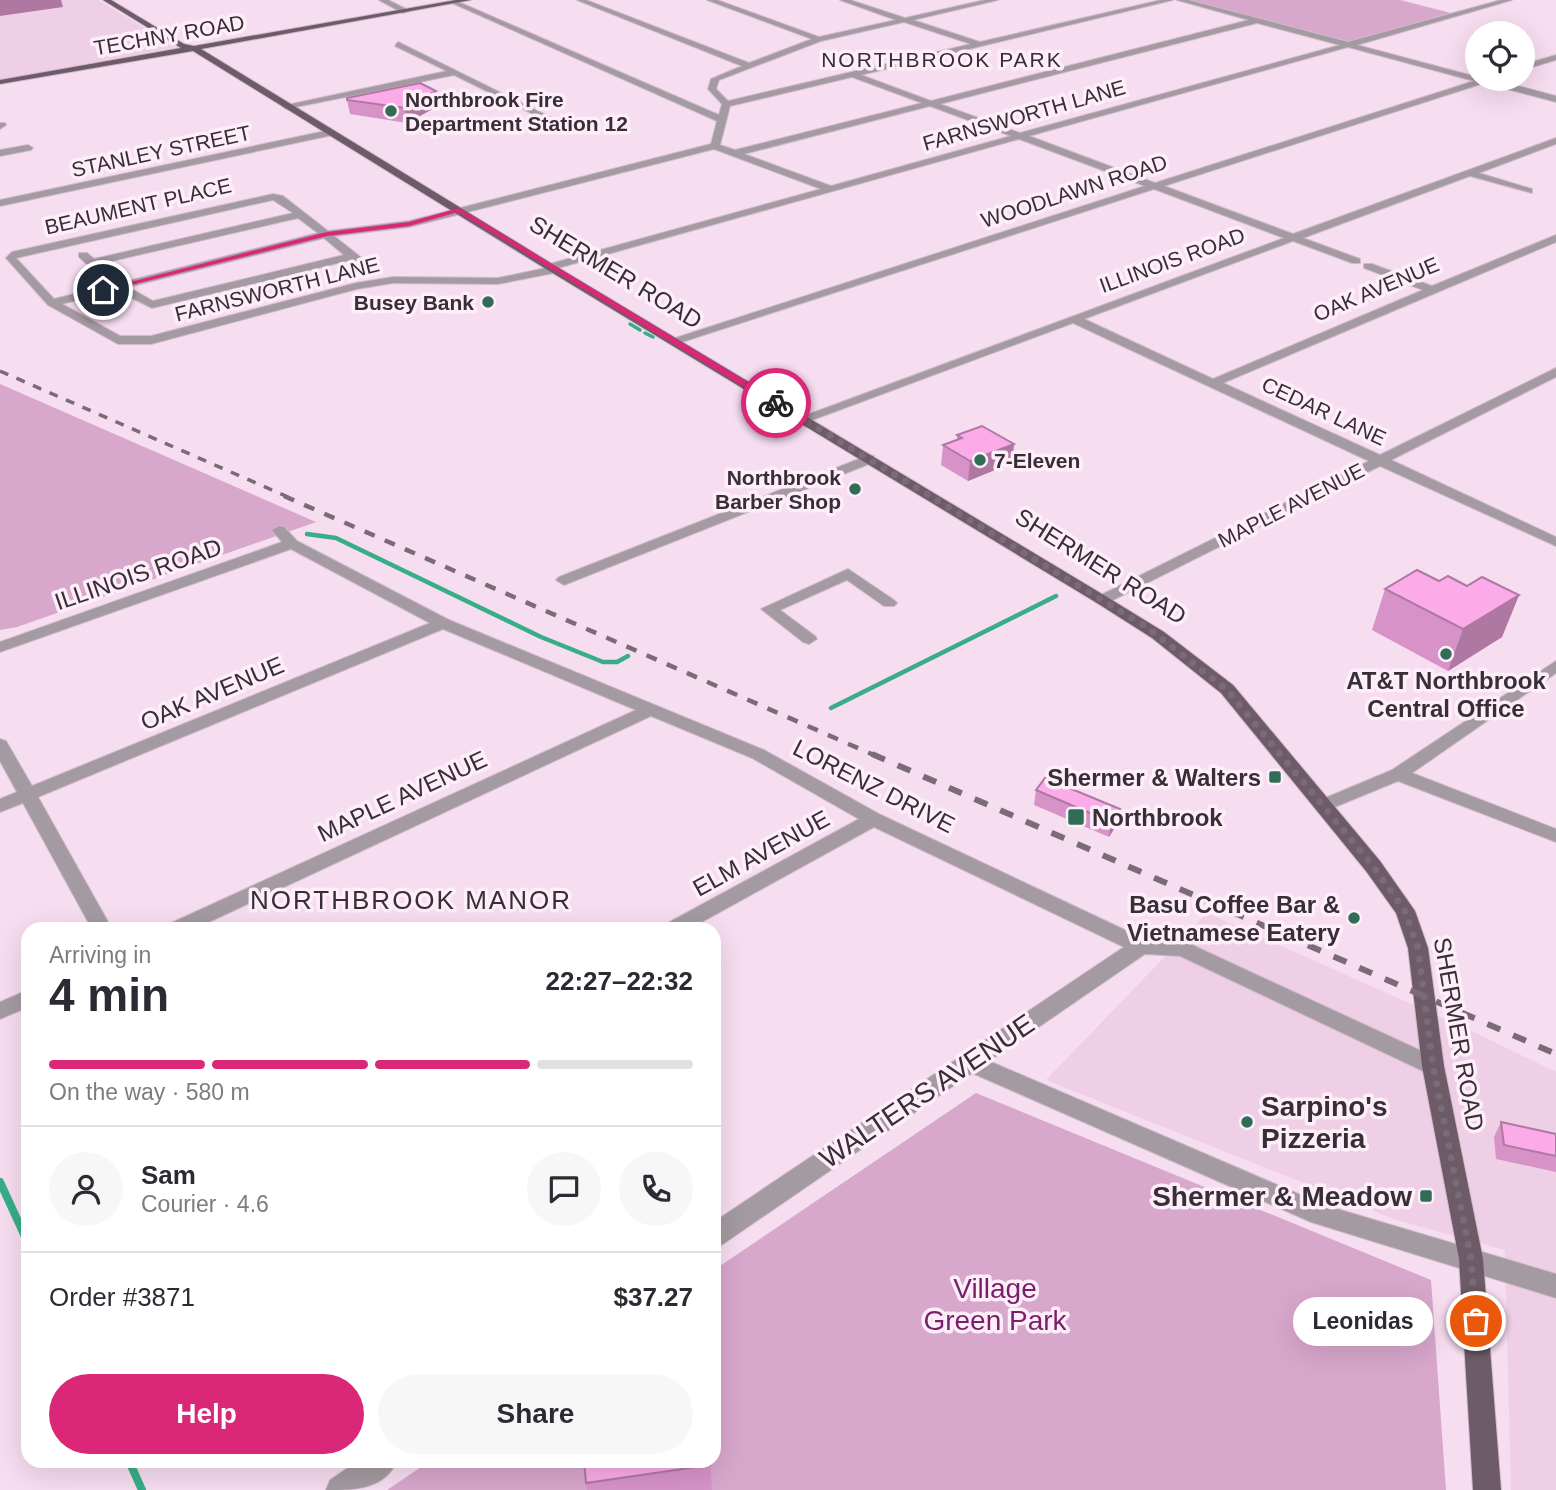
<!DOCTYPE html>
<html lang="en">
<head>
<meta charset="utf-8">
<style>
	:root { --surface:#fff; --page:#f7f7f7; --text:#2b2b33; --muted:#7c7c81; --line:#e1e1e2; --accent:#db2777 }
	body { margin:0; font-family:Helvetica,sans-serif; background:var(--page); color:var(--text); height:100vh; display:flex; flex-direction:column; font-size:26px; white-space:nowrap }
	* { box-sizing:border-box; margin:0 }
	p { font-size:23px; color:var(--muted) }
	.icon { flex:none; width:38px; height:38px; fill:none; stroke:currentColor; stroke-width:2; stroke-linecap:round; stroke-linejoin:round }
	.map { position:relative; flex:1; overflow:hidden }
	.details { position:absolute; left:21px; top:922px; width:700px; height:546px; display:flex; flex-direction:column; background:var(--surface); border-radius:21px; box-shadow:0 7px 28px #0002 }
	.details>* { flex:none }
	.tools { position:absolute; left:1465px; top:21px; display:grid; gap:14px }
	.tools a { display:grid; place-items:center; width:70px; height:70px; border-radius:50%; background:var(--surface); box-shadow:0 7px 28px #0002; font-size:35px }
	.pin { position:absolute; display:grid; place-items:center; width:60px; height:60px; color:#fff; margin:-30px; border:4px solid #fff; border-radius:50%; box-shadow:0 2px 7px #0007 }
	.courier { position:absolute; display:grid; place-items:center; width:70px; height:70px; margin:-35px; border:5px solid #db2777; border-radius:50%; background:#fff; color:#222; box-shadow:0 2px 9px #0007 }
	.bubble { position:absolute; height:49px; border-radius:24px; background:var(--surface); box-shadow:0 7px 28px #0002; font-size:23px; font-weight:600; line-height:49px; text-align:center }
	.headline em { font-style:normal; font-weight:600 }
	.headline div { display:flex; flex-direction:column-reverse }
	.headline { display:flex; align-items:center; justify-content:space-between; height:119px; padding:0 28px }
	h1 { font-size:46px; font-weight:600; line-height:52px }
	.bar { display:grid; grid-template-columns:repeat(4,1fr); gap:10px 7px; align-content:center; height:84px; padding:0 28px }
	.bar i { height:9px; border-radius:5px; background:var(--line) }
	.bar .current { background:var(--accent) }
	.bar p { grid-column:span 4 }
	.line { display:flex; align-items:center; gap:18px; padding:0 28px; border-top:2px solid var(--line) }
	.line div { flex:1 }
	.round { display:grid; place-items:center; flex:none; width:74px; height:74px; border-radius:37px; background:var(--page) }
	.primary-button { display:flex; gap:14px; margin-top:auto; padding:14px 28px }
	.primary-button a { flex:1; height:80px; border-radius:42px; background:var(--accent); color:#fff; font-size:28px; font-weight:600; line-height:80px; text-align:center }
	.primary-button a+a { background:var(--page); color:var(--text) }
	.map>svg:first-child { display:block }
	.built { fill:#eecfe5 }
	.green { fill:#d8a7cc }
	.lines { fill:none; stroke-linecap:round; stroke-linejoin:round }
	.stream-far2 { stroke:#37ae87; stroke-width:3.5 }
	.stream-far1 { stroke:#37ae87; stroke-width:4.5 }
	.stream { stroke:#37ae87; stroke-width:8 }
	.minor-casing { stroke:#d0bacb; stroke-width:2 }
	.major-casing { stroke:#d0bacb; stroke-width:2 }
	.minor { fill:#a49aa1; fill-rule:evenodd }
	.major { fill:#6d5b68; fill-rule:evenodd }
	.rail-far2 { stroke:#7a6b76; stroke-width:3.5; stroke-dasharray:9 9; stroke-linecap:butt }
	.rail-far1 { stroke:#7a6b76; stroke-width:4.5; stroke-dasharray:11 11; stroke-linecap:butt }
	.rail { stroke:#7a6b76; stroke-width:6; stroke-dasharray:14 14; stroke-linecap:butt }
	.wall { fill:#d793c8 }
	.shaded-wall { fill:#af78a2 }
	.building { fill:#faabe8; stroke:#af78a2; stroke-width:2 }
	.route { fill:#db2777 }
	.done { stroke:#7a6b76; stroke-width:7; stroke-dasharray:0 12.6 }
	.poi-dot { fill:#316c56; stroke:#fdeef9; stroke-width:2.5 }
	.labels { text-anchor:middle; dominant-baseline:central; stroke-width:7; stroke-linejoin:round; paint-order:stroke }
	.far-street-label { font-size:21px; fill:#382e35; stroke:#fdeef9 }
	.far-neighbourhood-label { font-size:21px; letter-spacing:2px; fill:#382e35; stroke:#fdeef9 }
	.far-poi-label { font-size:21px; font-weight:bold; fill:#382e35; stroke:#fdeef9; text-anchor:start }
	.street-label { font-size:24px; fill:#382e35; stroke:#fdeef9 }
	.poi-label { font-size:24px; font-weight:bold; fill:#382e35; stroke:#fdeef9; text-anchor:end }
	.neighbourhood-label { font-size:26px; letter-spacing:2px; fill:#382e35; stroke:#fdeef9 }
	.near-street-label { font-size:28px; fill:#382e35; stroke:#fdeef9 }
	.near-poi-label { font-size:28px; font-weight:bold; fill:#382e35; stroke:#fdeef9; text-anchor:start }
	.near-park-label { font-size:28px; fill:#791f6a; stroke:#fdeef9 }
</style>
</head>
<body>
<div class="map">
<svg width="1556" height="1490" viewBox="0 0 1556 1490">
	<rect width="100%" height="100%" fill="#f6ddf0"/>
	<!-- built -->
	<g class="built">
		<path d="M0 0H98L176 47 0 80Z"/>
		<path d="M1207 913 1476 1033 1556 1072V1490H1511L1505 1250 1396 1220 1046 1080Z"/>
	</g>
	<!-- green -->
	<g class="green">
		<path d="M1187 0H1400L1455 14 1346 42Z"/>
		<path d="M0 384 316 522 17 627 0 630Z"/>
		<path d="M976 1093 1431 1280 1446 1490H387L430 1461H714V1270Z"/>
	</g>
	<g class="lines">
		<!-- stream-far2 -->
		<g class="stream-far2">
			<path d="M630 324 640 330"/>
			<path d="M645 333 653 337"/>
		</g>
		<!-- stream-far1 -->
		<g class="stream-far1">
			<path d="M307 534 336 538 541 637 603 662H617L628 656"/>
			<path d="M831 708 1056 596"/>
		</g>
		<!-- stream -->
		<g class="stream">
			<path d="M0 1182 28 1243"/>
			<path d="M129 1461 142 1490"/>
		</g>
		<!-- minor casing -->
		<g class="minor-casing">
			<g id="minor">
				<path d="M379 0H388L410 11 403 13Z"/>
				<path d="M454 0 719 115 722 104 708 89 711 79 742 66 577 0H586L749 63 812 39 707 0H717L819 37 896 20 840 0H850L905 18 985 0H998L913 20 980 42 1161 0H1173L861 75 931 101 1249 20 1177 0H1188L1348 42 1501 0H1512L1357 45 1477 77V79H1492L1556 96V102L1484 83 1164 186 1293 234 1556 138V144L1479 173 1532 189V193L1470 176 1303 238 1360 259V263H1352L1293 241 1084 319 1213 379 1423 290 1364 268V264H1372L1432 286 1556 235V242L1223 383 1380 455 1556 368V377L1391 460 1556 537V546L1380 466 1107 603H1097L1094 600 1097 597 1369 461 1073 323 807 422 802 423 796 419 1284 238 1154 189 676 344 666 341 1145 186 1019 139 558 268V272L554 273 498 284 393 283 357 289 151 344H118L48 305 6 258 12 252 273 194 283 196 328 231 409 221 711 144 717 121 452 3ZM904 22 971 44 728 101 716 89 719 80 821 41ZM1257 23 1340 45 1020 133 940 104ZM1348 47 1474 81 1155 183 1029 136ZM852 77 922 103 735 150 720 145 730 106ZM930 106 1011 136 831 186 744 154ZM714 149 821 189 546 265V268L498 278 393 277 356 283 151 336H120L62 304 116 290 152 308 351 260 359 264 364 261 363 259 334 236 409 227ZM273 200 293 213 94 259 87 253H79V257L110 285 54 299 16 258ZM298 218 318 233 120 283 99 264ZM324 238 344 255 153 301 128 287Z"/>
				<path d="M398 42 564 124 557 126 454 75 286 109 282 106 447 71 395 46Z"/>
				<path d="M1556 55V60L1522 70V65Z"/>
				<path d="M0 123H5L6 125 0 129Z"/>
				<path d="M330 130 334 133 333 135 0 206V200Z"/>
				<path d="M28 145 33 148 31 150 0 156V150Z"/>
				<path d="M869 455 874 456V462L569 583 564 585 556 580 559 577Z"/>
				<path d="M279 526 284 527 297 541 449 620 764 750 881 815 1144 939 1190 944 1441 1060 1444 1066 1441 1072 1433 1075 1425 1072 1180 956 1145 954 989 1061 1324 1205 1556 1274V1298L1311 1222 972 1073 723 1244 714 1247V1222L1124 947 874 827 689 929H663L666 924 859 819 752 758 651 716 194 929H166L169 924 636 710 443 629 38 797 112 929H92L23 803 0 812V799L17 792 0 761V739L6 741 32 786 430 623 291 549 0 652V642L282 542 272 530Z"/>
				<path d="M848 569 894 600 897 603 894 606H884L847 580 780 610 815 636 817 639 809 644 803 642 761 609Z"/>
				<path d="M1556 661V673L1412 773 1556 829V842L1398 781 1330 809H1318L1315 805 1318 801 1392 770Z"/>
				<path d="M28 990V1007L0 1019V1002Z"/>
				<path d="M358 1461H397C384 1490 353 1490 326 1490L330 1480Z"/>
			</g>
		</g>
		<!-- major casing -->
		<g class="major-casing">
			<path id="major" d="M103 0H111L184 44 194 46 456 0H471L201 49 554 265 1107 597 1164 632 1233 685 1380 861 1415 911 1428 948 1444 1066 1483 1259 1501 1490H1473L1459 1259 1422 1066 1408 948 1396 913 1366 871 1221 693 1152 638 1097 603 546 269 193 51 0 84V80L181 48Z"/>
		</g>
		<!-- minor -->
		<use href="#minor" class="minor"/>
		<!-- major -->
		<use href="#major" class="major"/>
		<!-- rail-far2 -->
		<path class="rail-far2" d="M0 371 288 497"/>
		<!-- rail-far1 -->
		<path class="rail-far1" d="M284 496 876 756"/>
		<!-- rail -->
		<path class="rail" d="M872 754 1556 1054"/>
	</g>
	<!-- wall -->
	<g class="wall">
		<path d="M347 100 438 106 407 123 350 114Z"/>
		<path d="M957 435 1014 444 1012 463 968 481 941 465 943 445 957 440Z"/>
		<path d="M1439 581 1519 595 1502 637 1448 671 1372 630 1385 589Z"/>
		<path d="M1036 790 1117 824 1109 837 1034 805Z"/>
		<path d="M1501 1122 1556 1134V1172L1496 1159 1494 1137Z"/>
		<path d="M710 1461 712 1490H587L586 1483Z"/>
	</g>
	<!-- shaded-wall -->
	<g class="shaded-wall">
		<path d="M0 0H61L63 7 0 16Z"/>
		<path d="M436 91 438 106 407 123 405 108Z"/>
		<path d="M1014 444 1012 463 968 481 970 461Z"/>
		<path d="M1519 595 1502 637 1448 671 1463 629Z"/>
		<path d="M1120 809 1117 824 1109 837 1111 822Z"/>
	</g>
	<!-- building -->
	<g class="building">
		<path d="M420 83 436 91 405 108 347 100V98Z"/>
		<path d="M982 426 1014 444 970 461 943 445 962 438 957 435Z"/>
		<path d="M1417 570 1439 581 1448 576 1467 586 1482 577 1519 595 1463 629 1385 589Z"/>
		<path d="M1045 778 1120 809 1111 822 1036 790Z"/>
		<path d="M1501 1122 1556 1134V1156L1504 1145Z"/>
		<path d="M584 1461H710V1465L586 1483Z"/>
	</g>
	<!-- route -->
	<path class="route" d="M459 208 779 401 780 403 773 405 458 212 409 226 327 236 103 292 99 290 327 232 409 222Z"/>
	<g class="lines">
		<!-- done -->
		<path class="done" d="M776 403 1145 626 1227 690 1373 866 1405 911 1418 948 1433 1066 1471 1259 1476 1321"/>
	</g>
	<!-- markers -->
	<g class="poi-dot">
		<circle cx="391" cy="111" r="7"/>
		<circle cx="488" cy="302" r="7"/>
		<circle cx="980" cy="460" r="7"/>
		<circle cx="855" cy="489" r="7"/>
		<circle cx="1446" cy="654" r="7"/>
		<rect x="1268" y="770" width="14" height="14" rx="3.5"/>
		<rect x="1067" y="808" width="18" height="18" rx="3.5"/>
		<circle cx="1354" cy="918" r="7"/>
		<circle cx="1247" cy="1122" r="7"/>
		<rect x="1419" y="1189" width="14" height="14" rx="3.5"/>
	</g>
	<g class="labels">
		<!-- far-street labels -->
		<g class="far-street-label">
			<text transform="translate(169 35) rotate(-10)">TECHNY ROAD</text>
			<text transform="translate(1024 115) rotate(-16)">FARNSWORTH LANE</text>
			<text transform="translate(161 151) rotate(-12)">STANLEY STREET</text>
			<text transform="translate(1074 191) rotate(-18)">WOODLAWN ROAD</text>
			<text transform="translate(138 206) rotate(-13)">BEAUMENT PLACE</text>
			<text transform="translate(1172 260) rotate(-20)">ILLINOIS ROAD</text>
			<text transform="translate(277 289) rotate(-14)">FARNSWORTH LANE</text>
			<text transform="translate(1376 289) rotate(-23)">OAK AVENUE</text>
			<text transform="translate(1324 411) rotate(25)">CEDAR LANE</text>
			<text transform="translate(1291 505) rotate(-27)">MAPLE AVENUE</text>
		</g>
		<!-- far-neighbourhood labels -->
		<g class="far-neighbourhood-label">
			<text x="942" y="59">NORTHBROOK PARK</text>
		</g>
		<!-- far-poi labels -->
		<g class="far-poi-label">
			<text x="405" y="99">Northbrook Fire<tspan x="405" dy="24">Department Station 12</tspan></text>
			<text x="474" y="302" text-anchor="end">Busey Bank</text>
			<text x="994" y="460">7-Eleven</text>
			<text x="841" y="477" text-anchor="end">Northbrook<tspan x="841" dy="24">Barber Shop</tspan></text>
		</g>
		<!-- street labels -->
		<g class="street-label">
			<text transform="translate(616 272) rotate(31)">SHERMER ROAD</text>
			<text transform="translate(1101 566) rotate(32)">SHERMER ROAD</text>
			<text transform="translate(138 574) rotate(-19)">ILLINOIS ROAD</text>
			<text transform="translate(212 693) rotate(-23)">OAK AVENUE</text>
			<text transform="translate(874 786) rotate(27)">LORENZ DRIVE</text>
			<text transform="translate(402 796) rotate(-25)">MAPLE AVENUE</text>
			<text transform="translate(761 853) rotate(-29)">ELM AVENUE</text>
			<text transform="translate(1459 1034) rotate(80)">SHERMER ROAD</text>
		</g>
		<!-- poi labels -->
		<g class="poi-label">
			<text x="1446" y="680" text-anchor="middle">AT&amp;T Northbrook<tspan x="1446" dy="28">Central Office</tspan></text>
			<text x="1261" y="777">Shermer &amp; Walters</text>
			<text x="1092" y="817" text-anchor="start">Northbrook</text>
			<text x="1340" y="904">Basu Coffee Bar &amp;<tspan x="1340" dy="28">Vietnamese Eatery</tspan></text>
		</g>
		<!-- neighbourhood labels -->
		<g class="neighbourhood-label">
			<text x="411" y="900">NORTHBROOK MANOR</text>
		</g>
		<!-- near-street labels -->
		<g class="near-street-label">
			<text transform="translate(927 1091) rotate(-34)">WALTERS AVENUE</text>
		</g>
		<!-- near-poi labels -->
		<g class="near-poi-label">
			<text x="1261" y="1106">Sarpino's<tspan x="1261" dy="32">Pizzeria</tspan></text>
			<text x="1412" y="1196" text-anchor="end">Shermer &amp; Meadow</text>
		</g>
		<!-- near-park labels -->
		<g class="near-park-label">
			<text x="995" y="1288">Village<tspan x="995" dy="32">Green Park</tspan></text>
		</g>
	</g>
</svg>
<div class="tools">
<a><svg class="icon" aria-label="locate" viewBox="0 0 24 24"><circle cx="12" cy="12" r="6"/><path d="M12 2v4M12 18v4M2 12h4M18 12h4"/></svg></a>
</div>
<div class="pin" style="left:1476px;top:1321px;background:#ea580c"><svg class="icon" aria-label="bag" viewBox="0 0 24 24"><path d="M5 8h14l-1 12H6zM9 8a3 3 0 0 1 6 0"/></svg></div>
<div class="pin" style="left:103px;top:290px;background:#1f2937"><svg class="icon" aria-label="home" viewBox="0 0 24 24"><path d="M3 11l9-7 9 7M6 9v11h12V9"/></svg></div>
<div class="courier" style="left:776px;top:403px"><svg class="icon" aria-label="bike" viewBox="0 0 24 24"><circle cx="6" cy="16" r="4"/><circle cx="18" cy="16" r="4"/><path d="M6 16l4-8h5l3 8M10 8l3 8H6M13 5h3"/></svg></div>
<div class="bubble" style="left:1293px;top:1297px;width:140px">Leonidas</div>
<section class="details">
<div class="headline"><div><h1>4 min</h1><p>Arriving in</p></div><em>22:27–22:32</em></div>
<div class="bar"><i class="current"></i><i class="current"></i><i class="current"></i><i></i><p>On the way · 580 m</p></div>
<div class="line" style="height:126px"><a class="round"><svg class="icon" aria-label="person" viewBox="0 0 24 24"><circle cx="12" cy="8" r="4"/><path d="M4 21q1-7 8-7t8 7"/></svg></a><div><b>Sam</b><p>Courier · 4.6</p></div><a class="round"><svg class="icon" aria-label="chat" viewBox="0 0 24 24"><path d="M4 5h16v11H9l-5 4z"/></svg></a><a class="round"><svg class="icon" aria-label="phone" viewBox="0 0 24 24"><path d="M5 4h4l2 5-3 2q2 4 5 5l2-3 5 2v4C11 20 4 13 5 4z"/></svg></a></div>
<div class="line" style="height:91px"><div>Order #3871</div><b>$37.27</b></div>
<div class="primary-button"><a>Help</a><a>Share</a></div>
</section>
</div>
</body>
</html>
